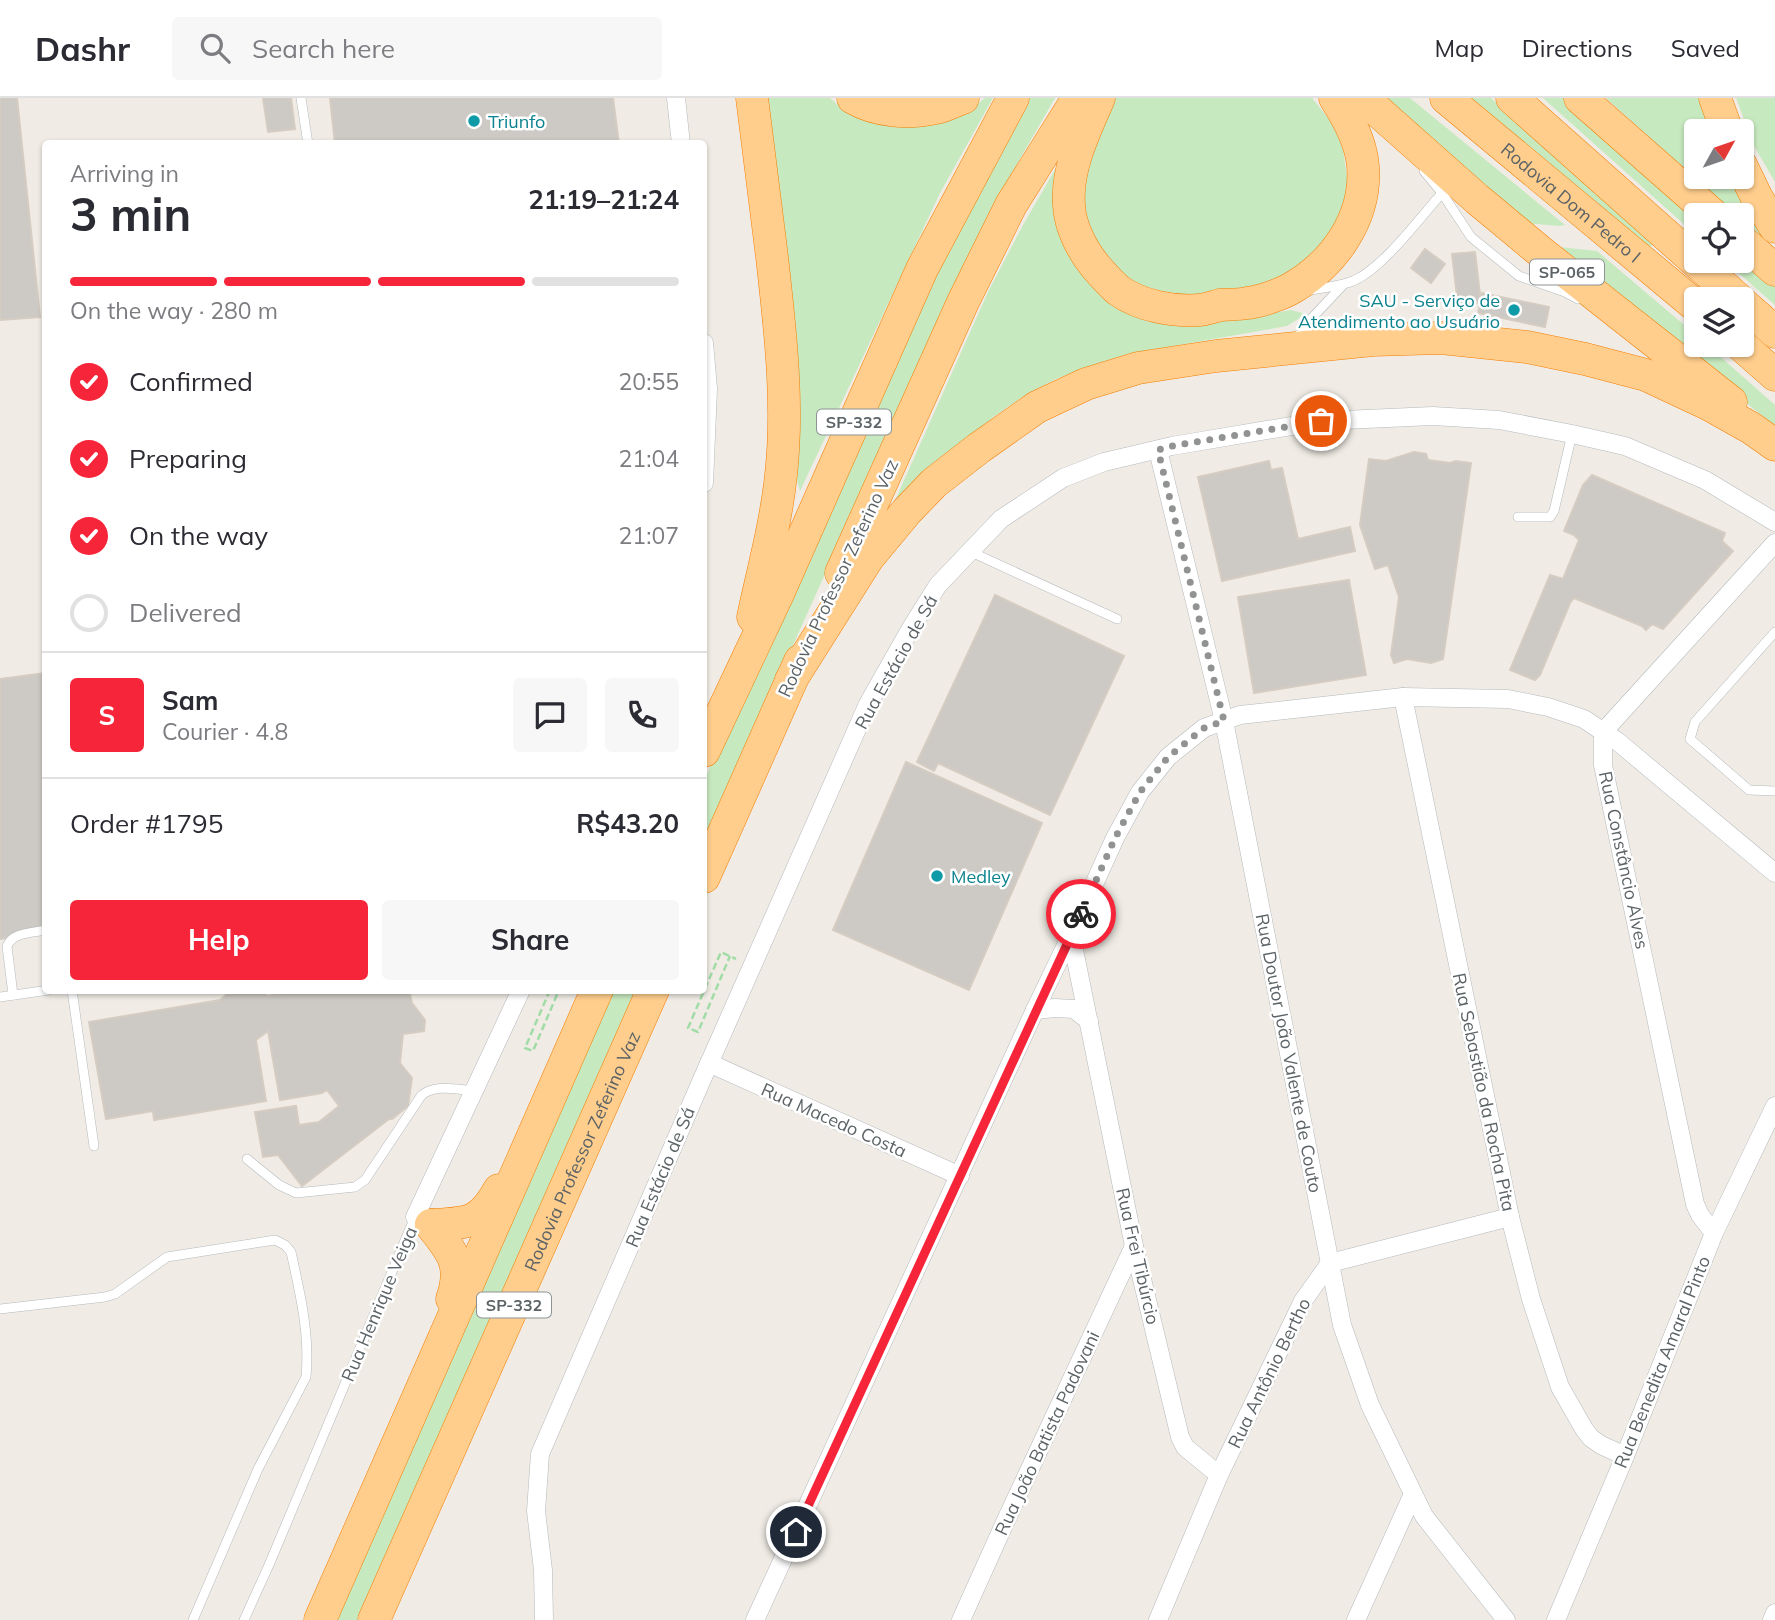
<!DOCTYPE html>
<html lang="en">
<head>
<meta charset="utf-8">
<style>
	:root { --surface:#fff; --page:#f7f7f7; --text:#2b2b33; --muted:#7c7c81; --line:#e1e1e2; --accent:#f62539 }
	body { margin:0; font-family:Mulish,sans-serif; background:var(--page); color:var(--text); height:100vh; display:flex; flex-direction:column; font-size:26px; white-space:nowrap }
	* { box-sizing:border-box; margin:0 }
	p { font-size:23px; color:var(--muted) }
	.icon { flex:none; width:38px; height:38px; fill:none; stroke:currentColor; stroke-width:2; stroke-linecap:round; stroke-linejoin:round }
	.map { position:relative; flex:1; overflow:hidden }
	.panel { position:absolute; left:42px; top:42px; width:665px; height:854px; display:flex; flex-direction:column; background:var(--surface); border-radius:7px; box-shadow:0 2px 5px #0004 }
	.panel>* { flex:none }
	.needle { width:46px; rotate:50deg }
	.buttons { position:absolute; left:1684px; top:21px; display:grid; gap:14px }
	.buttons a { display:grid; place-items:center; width:70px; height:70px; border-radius:7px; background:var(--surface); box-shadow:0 2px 5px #0004; font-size:35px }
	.pin { position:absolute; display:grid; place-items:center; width:60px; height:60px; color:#fff; margin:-30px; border:4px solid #fff; border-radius:50%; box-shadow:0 2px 7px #0007 }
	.courier { position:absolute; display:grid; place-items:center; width:70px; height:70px; margin:-35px; border:5px solid #f62539; border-radius:50%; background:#fff; color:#222; box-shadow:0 2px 9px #0007 }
	.head em { font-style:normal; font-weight:700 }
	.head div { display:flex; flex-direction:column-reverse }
	.head { display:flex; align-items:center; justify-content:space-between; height:119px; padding:0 28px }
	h1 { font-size:46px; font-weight:700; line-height:52px }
	.bar { display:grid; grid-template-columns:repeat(4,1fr); gap:10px 7px; align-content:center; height:84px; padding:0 28px }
	.bar i { height:9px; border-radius:5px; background:var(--line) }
	.bar .on { background:var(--accent) }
	.bar p { grid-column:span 4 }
	.line { display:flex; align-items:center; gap:18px; padding:0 28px; border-top:2px solid var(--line) }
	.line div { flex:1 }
	.round { display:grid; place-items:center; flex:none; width:74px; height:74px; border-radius:7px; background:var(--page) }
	ol { padding:0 28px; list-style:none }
	li { display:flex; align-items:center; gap:21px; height:77px }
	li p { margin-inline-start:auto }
	li .icon { padding:7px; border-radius:50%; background:var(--accent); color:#fff; stroke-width:4 }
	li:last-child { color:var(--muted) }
	li i { width:38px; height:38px; border:4px solid var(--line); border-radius:50% }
	.primary-button { display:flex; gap:14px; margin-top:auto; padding:14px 28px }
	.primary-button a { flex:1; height:80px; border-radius:7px; background:var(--accent); color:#fff; font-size:28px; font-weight:700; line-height:80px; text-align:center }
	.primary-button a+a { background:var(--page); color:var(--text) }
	header { display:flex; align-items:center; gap:42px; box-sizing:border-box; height:98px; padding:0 35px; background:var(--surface); border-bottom:2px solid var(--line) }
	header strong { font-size:33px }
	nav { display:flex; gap:38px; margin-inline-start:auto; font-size:24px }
	.search { width:490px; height:63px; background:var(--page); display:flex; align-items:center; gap:18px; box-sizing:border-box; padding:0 24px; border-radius:7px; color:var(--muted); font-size:26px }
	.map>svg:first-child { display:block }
	.green { fill:#c7e9bf }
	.building { fill:#cdc9c4; stroke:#d5ccc2; stroke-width:2 }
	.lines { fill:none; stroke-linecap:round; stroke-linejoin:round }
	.lane-casing { stroke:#b5b9bc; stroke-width:10 }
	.street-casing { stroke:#b5b9bc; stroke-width:19 }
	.highway-casing { stroke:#f57d00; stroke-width:33 }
	.path { stroke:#a1dca7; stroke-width:2.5; stroke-dasharray:7 3.5; stroke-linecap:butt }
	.lane { stroke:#fff; stroke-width:9 }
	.street { stroke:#fff; stroke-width:18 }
	.highway { stroke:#ffce8d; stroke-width:32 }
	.done { stroke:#909392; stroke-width:7; stroke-dasharray:0 12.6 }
	.route { stroke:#f62539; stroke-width:9 }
	.culture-dot { fill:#0f9aa8; stroke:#fff; stroke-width:2.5 }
	.labels { text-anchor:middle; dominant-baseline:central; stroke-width:5; stroke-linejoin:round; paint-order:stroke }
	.shield { fill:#fff; stroke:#8d9294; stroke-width:2 }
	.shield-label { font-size:16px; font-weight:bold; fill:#5c6366 }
	.culture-label { font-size:18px; fill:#0d838f; stroke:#fff; text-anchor:start }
	.street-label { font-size:18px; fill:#5c6366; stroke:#fff }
</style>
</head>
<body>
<header>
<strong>Dashr</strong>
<div class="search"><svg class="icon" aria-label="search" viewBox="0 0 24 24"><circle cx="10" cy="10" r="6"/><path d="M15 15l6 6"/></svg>Search here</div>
<nav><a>Map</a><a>Directions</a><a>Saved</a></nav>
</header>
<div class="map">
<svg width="1775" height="1522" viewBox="0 0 1775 1522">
	<rect width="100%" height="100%" fill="#f0ece5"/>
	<!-- green -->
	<g class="green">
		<path d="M765 0H830L840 9 865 20 972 11 985 0H993L940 95 800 393 793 366Z"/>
		<path d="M1025 0H1055L991 111 950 197 704 746V683L880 286Z"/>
		<path d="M1109 0H1312L1333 26 1343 51 1348 86 1343 116 1333 138 1302 168 1263 187 1212 197 1181 196 1162 193 1140 187 1122 175 1107 159 1091 135 1081 98 1098 24Z"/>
		<path d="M1377 0H1410L1565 127 1559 128 1523 125Z"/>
		<path d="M1465 0H1491L1655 144 1650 149Z"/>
		<path d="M1543 0H1566L1696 117V137Z"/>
		<path d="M1606 0H1704L1716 33H1696V79H1736L1765 139 1763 142 1741 123V117H1735Z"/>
		<path d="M1736 0H1775V84L1754 48Z"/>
		<path d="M1060 63 1086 176 1249 219 1291 212 1306 216 1287 228 1128 256 1089 268 1056 281 1024 298 993 319 893 407 988 194 1023 127Z"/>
		<path d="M1550 148 1597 153 1696 237V247H1707L1775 307V328Z"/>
		<path d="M1741 157 1775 188V207L1725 163H1741Z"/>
		<path d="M610 893H638L363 1522H334Z"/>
	</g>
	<!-- building -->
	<g class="building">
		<path d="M0 0H17L40 219 0 222Z"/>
		<path d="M263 0H291L295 31 268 34Z"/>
		<path d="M330 0H613L619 46H335Z"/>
		<path d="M1425 151 1445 166 1431 185 1411 170Z"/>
		<path d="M1475 154 1481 205 1458 207 1452 156Z"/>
		<path d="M1482 195 1549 209 1545 229 1478 215Z"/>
		<path d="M1414 354 1426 356 1428 362 1450 365 1456 363 1471 365 1443 561 1431 565 1407 561 1394 565 1391 557 1399 499 1388 467 1375 471 1360 427 1369 361 1386 363Z"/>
		<path d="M1269 363 1271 372 1282 370 1298 441 1350 429 1355 453 1222 483 1198 379Z"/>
		<path d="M1592 377 1725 435 1722 443 1733 453 1663 531 1652 526 1646 532 1642 528 1574 500 1570 505 1540 577 1535 582 1510 572 1550 477 1563 481 1579 442 1574 437 1564 433 1583 387Z"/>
		<path d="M1349 482 1366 577 1254 595 1238 499Z"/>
		<path d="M995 497 1124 558 1050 717 938 665 934 673 917 664Z"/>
		<path d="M46 575V835L0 841V581Z"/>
		<path d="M906 664 1042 725 969 892 833 832Z"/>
		<path d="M232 892H263L267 898 300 892H409L412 905 425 922 424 933 403 936 400 965 412 980 408 1008 392 1021H389L302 1088 278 1057 263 1059 255 1014 296 1008 299 1027 319 1024 339 1008 327 992 322 995 280 1002 268 933 256 942 266 1003 154 1022 153 1013 106 1021 89 924 220 902Z"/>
	</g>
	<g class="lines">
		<!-- lane casing -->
		<g class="lane-casing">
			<g id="lane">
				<path d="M301 0 308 46"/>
				<path d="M1424 73 1442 95 1471 139 1519 178 1565 194 1578 201"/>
				<path d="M1310 192C1324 190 1340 188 1353 183 1382 171 1420 120 1442 95"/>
				<path d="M1298 237 1307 233 1310 222 1343 187"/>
				<path d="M1518 419H1550L1554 413 1572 336"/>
				<path d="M969 453 1117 521"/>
				<path d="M1775 534 1695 624 1690 641 1749 692 1775 693"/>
				<path d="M72 892 94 1048"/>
				<path d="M13 897 7 848C13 834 32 835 46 832"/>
				<path d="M0 899 49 892"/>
				<path d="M247 1061 279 1087 296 1095 355 1089 365 1082 421 998C434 985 458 992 475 993"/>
				<path d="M0 1211 105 1199 115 1196 167 1159 275 1142 285 1147 291 1154C300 1195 310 1236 306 1279L258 1371 193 1522"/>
				<path d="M244 1522 269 1467 415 1119"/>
			</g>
		</g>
		<!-- street casing -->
		<g class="street-casing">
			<g id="street">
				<path d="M676 0 681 46"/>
				<path d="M704 245 708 290 704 385"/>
				<path d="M1158 352 1224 623 1342 1227 1370 1307 1424 1418 1506 1522"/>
				<path d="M1403 599 1510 1119 1531 1201 1560 1289 1584 1331 1591 1340 1601 1347 1625 1358"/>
				<path d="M1071 837 1134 1148 1180 1339 1185 1349 1219 1377"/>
				<path d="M1035 912 1055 910 1074 911 1089 923"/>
				<path d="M709 965 960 1078"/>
				<path d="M431 1127 415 1119 521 892"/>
				<path d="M1714 1135 1700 1117 1695 1106 1603 667V634L1775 445"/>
				<path d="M544 1522 543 1472 536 1413 540 1356 700 986 868 606 911 530 938 487 1001 421 1063 380 1104 364 1172 348 1321 323 1433 318 1499 322 1572 336 1625 348 1705 382 1775 424"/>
				<path d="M755 1522 1035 912 1071 837 1115 740 1140 694 1168 659 1204 630 1240 617 1403 599 1508 601 1548 609 1584 621 1617 643 1775 775"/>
				<path d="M961 1522 1007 1420 1134 1148"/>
				<path d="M1158 1522 1219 1377 1303 1203 1330 1165 1510 1119"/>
				<path d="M1356 1522 1413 1396"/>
				<path d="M1556 1522 1625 1358 1714 1135 1775 1008"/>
				<path d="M1772 1522 1775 1515"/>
			</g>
		</g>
		<!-- highway casing -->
		<g class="highway-casing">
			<g id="highway">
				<path d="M752 0C759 53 765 106 772 159 780 231 789 305 781 377 776 425 763 472 753 519"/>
				<path d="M853 0C877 14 910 16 936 10 945 8 954 3 963 0"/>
				<path d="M1099 0C1085 33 1066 70 1069 107 1070 129 1082 152 1096 169 1103 177 1110 185 1118 192 1140 208 1173 214 1200 212 1207 211 1213 209 1220 207 1229 206 1238 207 1247 205 1259 204 1282 196 1292 190 1335 165 1367 119 1363 68 1361 43 1348 20 1335 0"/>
				<path d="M1363 0 1477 101 1542 155 1731 304"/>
				<path id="s1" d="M1446 0 1696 208"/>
				<path d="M1512 0 1738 201"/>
				<path d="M1580 0 1713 117"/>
				<path d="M1715 0 1727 33"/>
				<path d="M1741 67 1757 100 1775 129"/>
				<path d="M1741 142 1775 172"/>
				<path d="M1741 204 1775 234"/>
				<path d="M1741 247 1775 277"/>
				<path d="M841 475 963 204 1011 107 1078 0"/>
				<path d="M791 582 868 460 907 413 934 385 979 350 1037 309 1086 286 1138 270 1216 258 1373 242 1441 240 1527 249 1585 261 1646 277 1710 307 1751 330 1775 347"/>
				<path d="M704 653 777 498 922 171 1013 0"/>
				<path d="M704 779 800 563"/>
				<path d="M431 1127C452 1153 464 1167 452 1201"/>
				<path d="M431 1127C468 1125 480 1126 499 1092"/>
				<path d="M320 1522 597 892"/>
				<path id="s2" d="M374 1522 653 892"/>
			</g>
		</g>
		<!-- path -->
		<g class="path">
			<path d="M550 892 525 950 533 953 559 892"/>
			<path d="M698 892 703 895 721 854 736 861"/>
			<path d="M703 895 688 930 698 934 730 858"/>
		</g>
		<!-- lane -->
		<use href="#lane" class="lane"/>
		<!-- street -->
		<use href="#street" class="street"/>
		<!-- highway -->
		<use href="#highway" class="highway"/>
	</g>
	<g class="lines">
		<!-- done -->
		<path class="done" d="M1081 816 1115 740 1140 694 1168 659 1204 630 1224 623 1158 352 1172 348 1321 323"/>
		<!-- route -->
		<path class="route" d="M796 1434 1081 816"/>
	</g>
	<!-- markers -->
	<g class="culture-dot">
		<circle cx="474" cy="23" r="7"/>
		<circle cx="1514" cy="212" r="7"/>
		<circle cx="937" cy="778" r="7"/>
	</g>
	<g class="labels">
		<!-- shield labels -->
		<g class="shield">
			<rect x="1530" y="161.5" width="74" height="25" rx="5"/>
			<rect x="817" y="311.5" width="74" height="25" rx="5"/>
			<rect x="477" y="1194.5" width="74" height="25" rx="5"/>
		</g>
		<g class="shield-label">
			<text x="1567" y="174">SP-065</text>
			<text x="854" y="324">SP-332</text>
			<text x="514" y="1207">SP-332</text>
		</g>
		<!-- culture labels -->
		<g class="culture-label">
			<text x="488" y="23">Triunfo</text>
			<text x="1500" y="202" text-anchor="end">SAU - Serviço de<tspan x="1500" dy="21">Atendimento ao Usuário</tspan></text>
			<text x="951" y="778">Medley</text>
		</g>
		<!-- street labels -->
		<g class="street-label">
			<text stroke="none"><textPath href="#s1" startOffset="163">Rodovia Dom Pedro I</textPath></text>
			<text transform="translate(838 480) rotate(-65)">Rodovia Professor Zeferino Vaz</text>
			<text transform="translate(896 564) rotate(-61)">Rua Estácio de Sá</text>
			<text transform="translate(1624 762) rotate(78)">Rua Constâncio Alves</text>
			<text transform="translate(1289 955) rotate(79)">Rua Doutor João Valente de Couto</text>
			<text transform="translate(1484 994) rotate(78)">Rua Sebastião da Rocha Pita</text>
			<text transform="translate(834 1022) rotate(24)">Rua Macedo Costa</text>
			<text stroke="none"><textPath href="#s2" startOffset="513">Rodovia Professor Zeferino Vaz</textPath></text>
			<text transform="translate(660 1079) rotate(-67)">Rua Estácio de Sá</text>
			<text transform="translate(1138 1158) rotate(77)">Rua Frei Tibúrcio</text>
			<text transform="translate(379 1206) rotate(-67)">Rua Henrique Veiga</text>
			<text transform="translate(1662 1264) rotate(-68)">Rua Benedita Amaral Pinto</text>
			<text transform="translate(1269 1275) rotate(-64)">Rua Antônio Bertho</text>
			<text transform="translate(1047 1335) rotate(-65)">Rua João Batista Padovani</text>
		</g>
	</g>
</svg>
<div class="buttons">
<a><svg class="needle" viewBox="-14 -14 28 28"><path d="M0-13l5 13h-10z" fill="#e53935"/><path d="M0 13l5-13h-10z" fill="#7c7c81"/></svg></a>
<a><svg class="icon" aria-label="locate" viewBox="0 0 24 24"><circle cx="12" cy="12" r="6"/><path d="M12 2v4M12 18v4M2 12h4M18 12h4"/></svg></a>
<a><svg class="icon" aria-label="layers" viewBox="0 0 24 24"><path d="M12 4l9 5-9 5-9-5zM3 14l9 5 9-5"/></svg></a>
</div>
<div class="pin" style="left:1321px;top:323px;background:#ea580c"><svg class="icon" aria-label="bag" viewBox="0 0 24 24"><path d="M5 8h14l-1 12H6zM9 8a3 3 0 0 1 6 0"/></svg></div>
<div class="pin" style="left:796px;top:1434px;background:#1f2937"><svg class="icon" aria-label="home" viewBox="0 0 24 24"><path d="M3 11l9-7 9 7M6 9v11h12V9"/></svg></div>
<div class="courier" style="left:1081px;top:816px"><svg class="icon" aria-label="bike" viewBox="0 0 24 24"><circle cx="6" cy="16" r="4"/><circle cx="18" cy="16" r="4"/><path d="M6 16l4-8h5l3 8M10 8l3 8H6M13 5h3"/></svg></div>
<section class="panel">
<div class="head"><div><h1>3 min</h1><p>Arriving in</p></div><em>21:19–21:24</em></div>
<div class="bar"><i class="on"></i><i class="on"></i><i class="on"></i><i></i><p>On the way · 280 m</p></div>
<ol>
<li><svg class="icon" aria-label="check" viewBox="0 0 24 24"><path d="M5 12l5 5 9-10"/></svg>Confirmed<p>20:55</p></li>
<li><svg class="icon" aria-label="check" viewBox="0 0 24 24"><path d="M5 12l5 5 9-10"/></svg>Preparing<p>21:04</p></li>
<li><svg class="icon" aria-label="check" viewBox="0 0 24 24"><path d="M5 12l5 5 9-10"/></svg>On the way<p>21:07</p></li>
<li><i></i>Delivered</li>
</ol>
<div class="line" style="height:126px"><b class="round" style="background:var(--accent);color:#fff">S</b><div><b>Sam</b><p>Courier · 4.8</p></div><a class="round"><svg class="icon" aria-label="chat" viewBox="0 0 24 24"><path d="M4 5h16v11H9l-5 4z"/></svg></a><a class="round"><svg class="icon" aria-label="phone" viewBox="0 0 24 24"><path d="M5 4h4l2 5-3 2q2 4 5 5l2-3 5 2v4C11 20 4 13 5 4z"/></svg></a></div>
<div class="line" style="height:91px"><div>Order #1795</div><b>R$43.20</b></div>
<div class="primary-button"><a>Help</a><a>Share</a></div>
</section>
</div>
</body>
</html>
